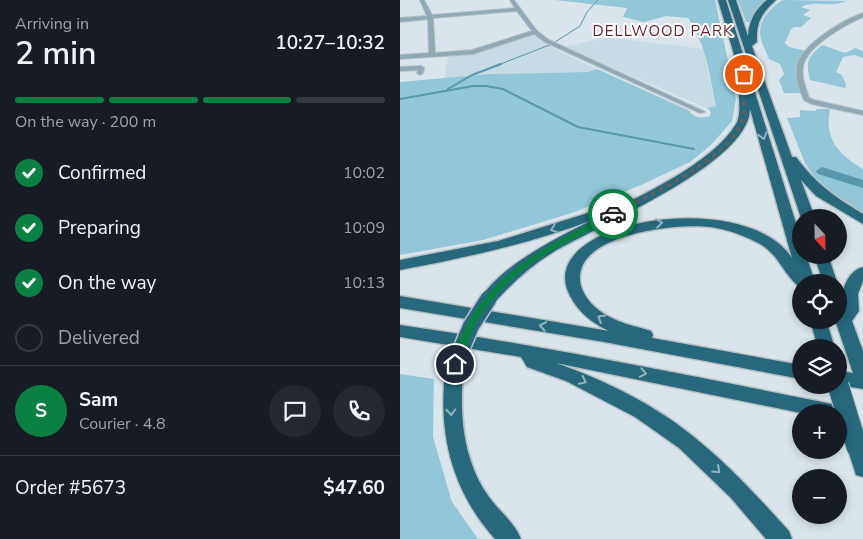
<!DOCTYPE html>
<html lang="en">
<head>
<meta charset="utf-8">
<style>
	:root { --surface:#171b24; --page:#242831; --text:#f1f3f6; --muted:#9ea1a6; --line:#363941; --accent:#0b8043 }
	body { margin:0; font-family:"Nunito Sans",sans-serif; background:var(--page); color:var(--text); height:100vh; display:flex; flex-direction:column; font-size:19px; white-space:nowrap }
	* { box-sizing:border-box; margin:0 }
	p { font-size:16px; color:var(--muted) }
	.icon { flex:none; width:28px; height:28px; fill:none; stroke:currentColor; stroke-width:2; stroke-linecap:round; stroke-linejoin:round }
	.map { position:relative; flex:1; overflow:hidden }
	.sheet { display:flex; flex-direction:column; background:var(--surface); width:400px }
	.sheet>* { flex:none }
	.needle { width:32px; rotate:158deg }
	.tools { position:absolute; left:392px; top:209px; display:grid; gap:10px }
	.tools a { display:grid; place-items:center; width:55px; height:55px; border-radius:50%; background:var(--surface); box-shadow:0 2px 8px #0003; font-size:25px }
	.pin { position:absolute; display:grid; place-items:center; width:42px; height:42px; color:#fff; margin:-21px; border:2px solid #fff; border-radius:50%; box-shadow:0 1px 5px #0007 }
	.courier { position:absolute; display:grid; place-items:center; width:50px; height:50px; margin:-25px; border:4px solid #0b8043; border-radius:50%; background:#fff; color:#222; box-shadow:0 1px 6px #0007 }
	.summary em { font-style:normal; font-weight:600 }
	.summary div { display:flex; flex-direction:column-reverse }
	.summary { display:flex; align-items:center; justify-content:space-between; height:85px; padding:0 15px }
	h1 { font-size:32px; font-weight:600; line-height:38px }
	.bar { display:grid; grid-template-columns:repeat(4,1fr); gap:8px 5px; align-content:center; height:60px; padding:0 15px }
	.bar i { height:6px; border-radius:4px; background:var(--line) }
	.bar .active { background:var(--accent) }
	.bar p { grid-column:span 4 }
	.line { display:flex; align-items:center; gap:12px; padding:0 15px; border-top:1px solid var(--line) }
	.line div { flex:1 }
	.round { display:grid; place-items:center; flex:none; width:52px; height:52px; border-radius:26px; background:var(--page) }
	ol { padding:0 15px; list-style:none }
	li { display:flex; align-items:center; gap:15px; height:55px }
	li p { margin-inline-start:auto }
	li .icon { padding:5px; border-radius:50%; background:var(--accent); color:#fff; stroke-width:4 }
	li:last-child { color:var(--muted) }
	li i { width:28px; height:28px; border:2px solid var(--line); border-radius:50% }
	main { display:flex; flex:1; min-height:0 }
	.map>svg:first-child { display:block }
	.built { fill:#c6dbe3 }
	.green { fill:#92c6d8 }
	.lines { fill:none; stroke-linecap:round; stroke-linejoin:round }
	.stream-far1 { stroke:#5897ad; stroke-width:1 }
	.stream { stroke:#5897ad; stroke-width:2 }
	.river { fill:#5897ad; fill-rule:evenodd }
	.minor-casing { stroke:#b6c0c5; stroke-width:2 }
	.highway-casing { stroke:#b6c0c5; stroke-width:3 }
	.minor { fill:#8faab4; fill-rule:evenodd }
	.highway { fill:#27687d; fill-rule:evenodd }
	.highway-bridge-far1-casing { stroke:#b6c0c5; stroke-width:19; stroke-linecap:butt }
	.highway-bridge-casing { stroke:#b6c0c5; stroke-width:23; stroke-linecap:butt }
	.highway-bridge-far1 { stroke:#27687d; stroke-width:16 }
	.highway-bridge { stroke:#27687d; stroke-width:21 }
	.oneway { stroke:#93b4be }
	.route { fill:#0b8043 }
	.done { stroke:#5a6063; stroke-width:5; stroke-dasharray:0 9 }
	.labels { text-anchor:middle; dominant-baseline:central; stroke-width:4; stroke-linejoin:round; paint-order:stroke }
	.far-neighbourhood-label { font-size:15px; letter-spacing:1px; fill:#68222f; stroke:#fff }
</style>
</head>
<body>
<main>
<section class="sheet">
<div class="summary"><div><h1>2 min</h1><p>Arriving in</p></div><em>10:27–10:32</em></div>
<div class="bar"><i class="active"></i><i class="active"></i><i class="active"></i><i></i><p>On the way · 200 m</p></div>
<ol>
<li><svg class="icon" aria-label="check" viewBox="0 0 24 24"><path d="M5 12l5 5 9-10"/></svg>Confirmed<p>10:02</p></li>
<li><svg class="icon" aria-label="check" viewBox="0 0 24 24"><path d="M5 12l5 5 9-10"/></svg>Preparing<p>10:09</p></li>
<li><svg class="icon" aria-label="check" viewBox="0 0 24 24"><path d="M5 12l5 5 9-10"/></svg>On the way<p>10:13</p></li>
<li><i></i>Delivered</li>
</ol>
<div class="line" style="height:90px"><b class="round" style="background:var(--accent);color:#fff">S</b><div><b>Sam</b><p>Courier · 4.8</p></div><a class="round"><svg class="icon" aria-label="chat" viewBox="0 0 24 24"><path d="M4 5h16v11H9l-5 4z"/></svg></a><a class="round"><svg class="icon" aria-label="phone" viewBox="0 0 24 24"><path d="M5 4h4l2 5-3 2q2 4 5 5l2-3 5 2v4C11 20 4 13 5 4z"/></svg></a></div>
<div class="line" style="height:65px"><div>Order #5673</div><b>$47.60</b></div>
</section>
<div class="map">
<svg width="463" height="539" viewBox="0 0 463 539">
	<rect width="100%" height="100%" fill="#d9e5ea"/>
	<!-- built -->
	<g class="built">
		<path d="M132 35 159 51 197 69 188 72 90 74 44 79 48 57 74 54Z"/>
		<path d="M207 37 303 49 316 106 307 108 164 47Z"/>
	</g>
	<!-- green -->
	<g class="green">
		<path d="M155 0H315L336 99 332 121 311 145 290 162 241 185 175 212 83 240 0 255V82L90 74 188 72 197 69 288 110C295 118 300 119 310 116L311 112 307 108 316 106C310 76 306 44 288 18L266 16 244 22 223 17 227 8Z"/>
		<path d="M338 0H369L358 10 350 22H346Z"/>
		<path d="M383 0 446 1C431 8 418 0 401 7L410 10 403 15 411 18 401 27H394L391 29 385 43 389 47 406 51C394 64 398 77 400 93H384L379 80 384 74 380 64 369 59C366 51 360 41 360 32 359 20 373 5 383 0Z"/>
		<path d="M422 45 445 53 455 48 463 51V58L454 55 443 57 436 72 442 75 446 85 445 88 410 80C406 61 407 58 422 45Z"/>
		<path d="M417 109H430C424 139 438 154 463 169V214L425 188 412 174 405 163 387 118 400 117V110L415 111Z"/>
		<path d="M0 374 34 379 33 437 52 502 78 539H0Z"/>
	</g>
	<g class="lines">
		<!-- stream-far1 -->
		<path class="stream-far1" d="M98 65 152 44 180 26 187 12 198 0"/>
		<!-- stream -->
		<g class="stream">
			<path d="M48 89 72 75 101 64"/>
			<path d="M0 99 73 86H86L103 89 178 127 294 149"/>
		</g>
		<!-- river -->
		<path class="river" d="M422 167 463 180V188L418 174 416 171Z"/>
		<!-- minor casing -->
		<g class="minor-casing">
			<g id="minor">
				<path d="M20 0H24L32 15 115 8 110 0H114L137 31 149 40 305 112 300 113 145 42 134 34 73 54 0 59V55L29 53 28 19 0 22V18L27 16ZM117 11 132 31 72 50 35 53 33 18Z"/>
				<path d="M463 13V17C445 25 406 46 403 67 401 77 406 88 409 98L414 100 463 111V115L412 104 404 100C399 91 395 76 397 66 402 44 443 20 463 13Z"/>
				<path d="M21 66 24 68 23 73 20 75 17 73 18 70 0 71V67Z"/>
			</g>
		</g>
		<!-- highway casing -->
		<g class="highway-casing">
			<g id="highway">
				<path d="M318 0H326L401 239V255H406L415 282H401V287L398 286C382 272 379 255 360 244 345 236 327 229 310 227 277 223 168 234 181 286 185 299 196 310 208 316 222 324 236 326 251 331L253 335 252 338 401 365V379L204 342 0 308V296L209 331C192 323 179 313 170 296 130 220 346 186 392 258L350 109C349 164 196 226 152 253 131 266 112 283 95 302L89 303 83 302 81 298C100 266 157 238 190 221 128 244 64 258 0 270V260L98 241 194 211 199 212 200 216C240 196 313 163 336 124 341 116 339 104 339 94L344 89Z"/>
				<path d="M328 0H336L348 36C349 21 355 9 367 0H376C362 13 356 22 357 42L352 46 392 157H396C418 186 433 195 463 214V224L416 196 401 180 415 218H401Z"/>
				<path d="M414 255H428L437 282H423Z"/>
				<path d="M463 267V281L458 294 459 311 452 321 463 351V389L438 385 439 371 453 373 435 320H439V301L442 302C442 288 448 271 463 267Z"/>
				<path d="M410 320H426L435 348H418Z"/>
				<path d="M0 325C145 346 288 375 432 404L439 406 442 412 439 418V412L401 413 156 363C204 380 254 404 294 437 329 465 359 498 389 531L392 539H366L330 497 279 448 235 417 166 381 127 367 121 357 0 337Z"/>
				<path d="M55 357 61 359 64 364C59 409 61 458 89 497 99 511 115 523 121 539H95C50 489 37 429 46 364L49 359Z"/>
				<path d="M457 438 463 440V477L456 475 447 447 450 441Z"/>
			</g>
		</g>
		<!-- minor -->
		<use href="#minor" class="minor"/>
		<!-- highway -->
		<use href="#highway" class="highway"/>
		<!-- highway-bridge-far1 casing -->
		<g class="highway-bridge-far1-casing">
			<path id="highway-bridge-far1" d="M55 364 71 326 89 298"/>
		</g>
		<!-- highway-bridge casing -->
		<g class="highway-bridge-casing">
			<path id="highway-bridge" d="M438 385 457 447"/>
		</g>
		<!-- highway-bridge-far1 -->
		<use href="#highway-bridge-far1" class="highway-bridge-far1"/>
		<!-- highway-bridge -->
		<use href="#highway-bridge" class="highway-bridge"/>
	</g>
	<!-- one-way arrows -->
	<defs><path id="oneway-chevron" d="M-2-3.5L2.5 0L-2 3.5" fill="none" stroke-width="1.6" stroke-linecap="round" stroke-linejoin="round" transform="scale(1.25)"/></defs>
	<g class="oneway">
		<use href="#oneway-chevron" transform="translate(363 136) rotate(73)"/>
		<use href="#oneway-chevron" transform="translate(259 223) rotate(-7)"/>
		<use href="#oneway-chevron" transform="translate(154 229) rotate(161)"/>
		<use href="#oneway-chevron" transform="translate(201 318) rotate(-149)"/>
		<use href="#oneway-chevron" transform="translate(143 326) rotate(-170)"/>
		<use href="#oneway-chevron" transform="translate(243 373) rotate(11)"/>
		<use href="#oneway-chevron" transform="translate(183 381) rotate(26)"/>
		<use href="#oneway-chevron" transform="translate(51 412) rotate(87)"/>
		<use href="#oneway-chevron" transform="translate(317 470) rotate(43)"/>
	</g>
	<!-- route -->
	<path class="route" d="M211 212 217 214C202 227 171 239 153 250 122 267 90 295 74 327 68 340 65 354 59 367H52L50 364C56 351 60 337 67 325 97 268 157 241 211 212Z"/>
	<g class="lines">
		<!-- done -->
		<path class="done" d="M213 214C251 194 322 163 341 124 346 116 344 104 344 94L349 89 344 74"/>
	</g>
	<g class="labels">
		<!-- far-neighbourhood labels -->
		<g class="far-neighbourhood-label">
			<text x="263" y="31">DELLWOOD PARK</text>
		</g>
	</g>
</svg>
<div class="tools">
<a><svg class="needle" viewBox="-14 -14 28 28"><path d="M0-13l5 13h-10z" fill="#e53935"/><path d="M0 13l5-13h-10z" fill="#9ea1a6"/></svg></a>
<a><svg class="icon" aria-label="locate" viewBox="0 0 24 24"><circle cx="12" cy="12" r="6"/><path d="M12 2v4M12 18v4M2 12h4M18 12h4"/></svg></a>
<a><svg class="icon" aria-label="layers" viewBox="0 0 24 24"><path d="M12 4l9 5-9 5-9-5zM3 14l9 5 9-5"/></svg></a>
<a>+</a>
<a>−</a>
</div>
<div class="pin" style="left:344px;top:74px;background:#ea580c"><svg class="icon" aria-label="bag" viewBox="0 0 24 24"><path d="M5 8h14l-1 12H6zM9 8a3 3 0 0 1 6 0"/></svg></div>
<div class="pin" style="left:55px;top:364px;background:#1f2937"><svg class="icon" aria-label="home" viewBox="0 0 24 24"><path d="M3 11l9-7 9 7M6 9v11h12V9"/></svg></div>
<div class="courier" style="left:213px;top:214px"><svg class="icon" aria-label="car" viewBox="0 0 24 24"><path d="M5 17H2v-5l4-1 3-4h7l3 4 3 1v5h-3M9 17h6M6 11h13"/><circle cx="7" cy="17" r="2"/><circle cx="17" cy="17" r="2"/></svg></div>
</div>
</main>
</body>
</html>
